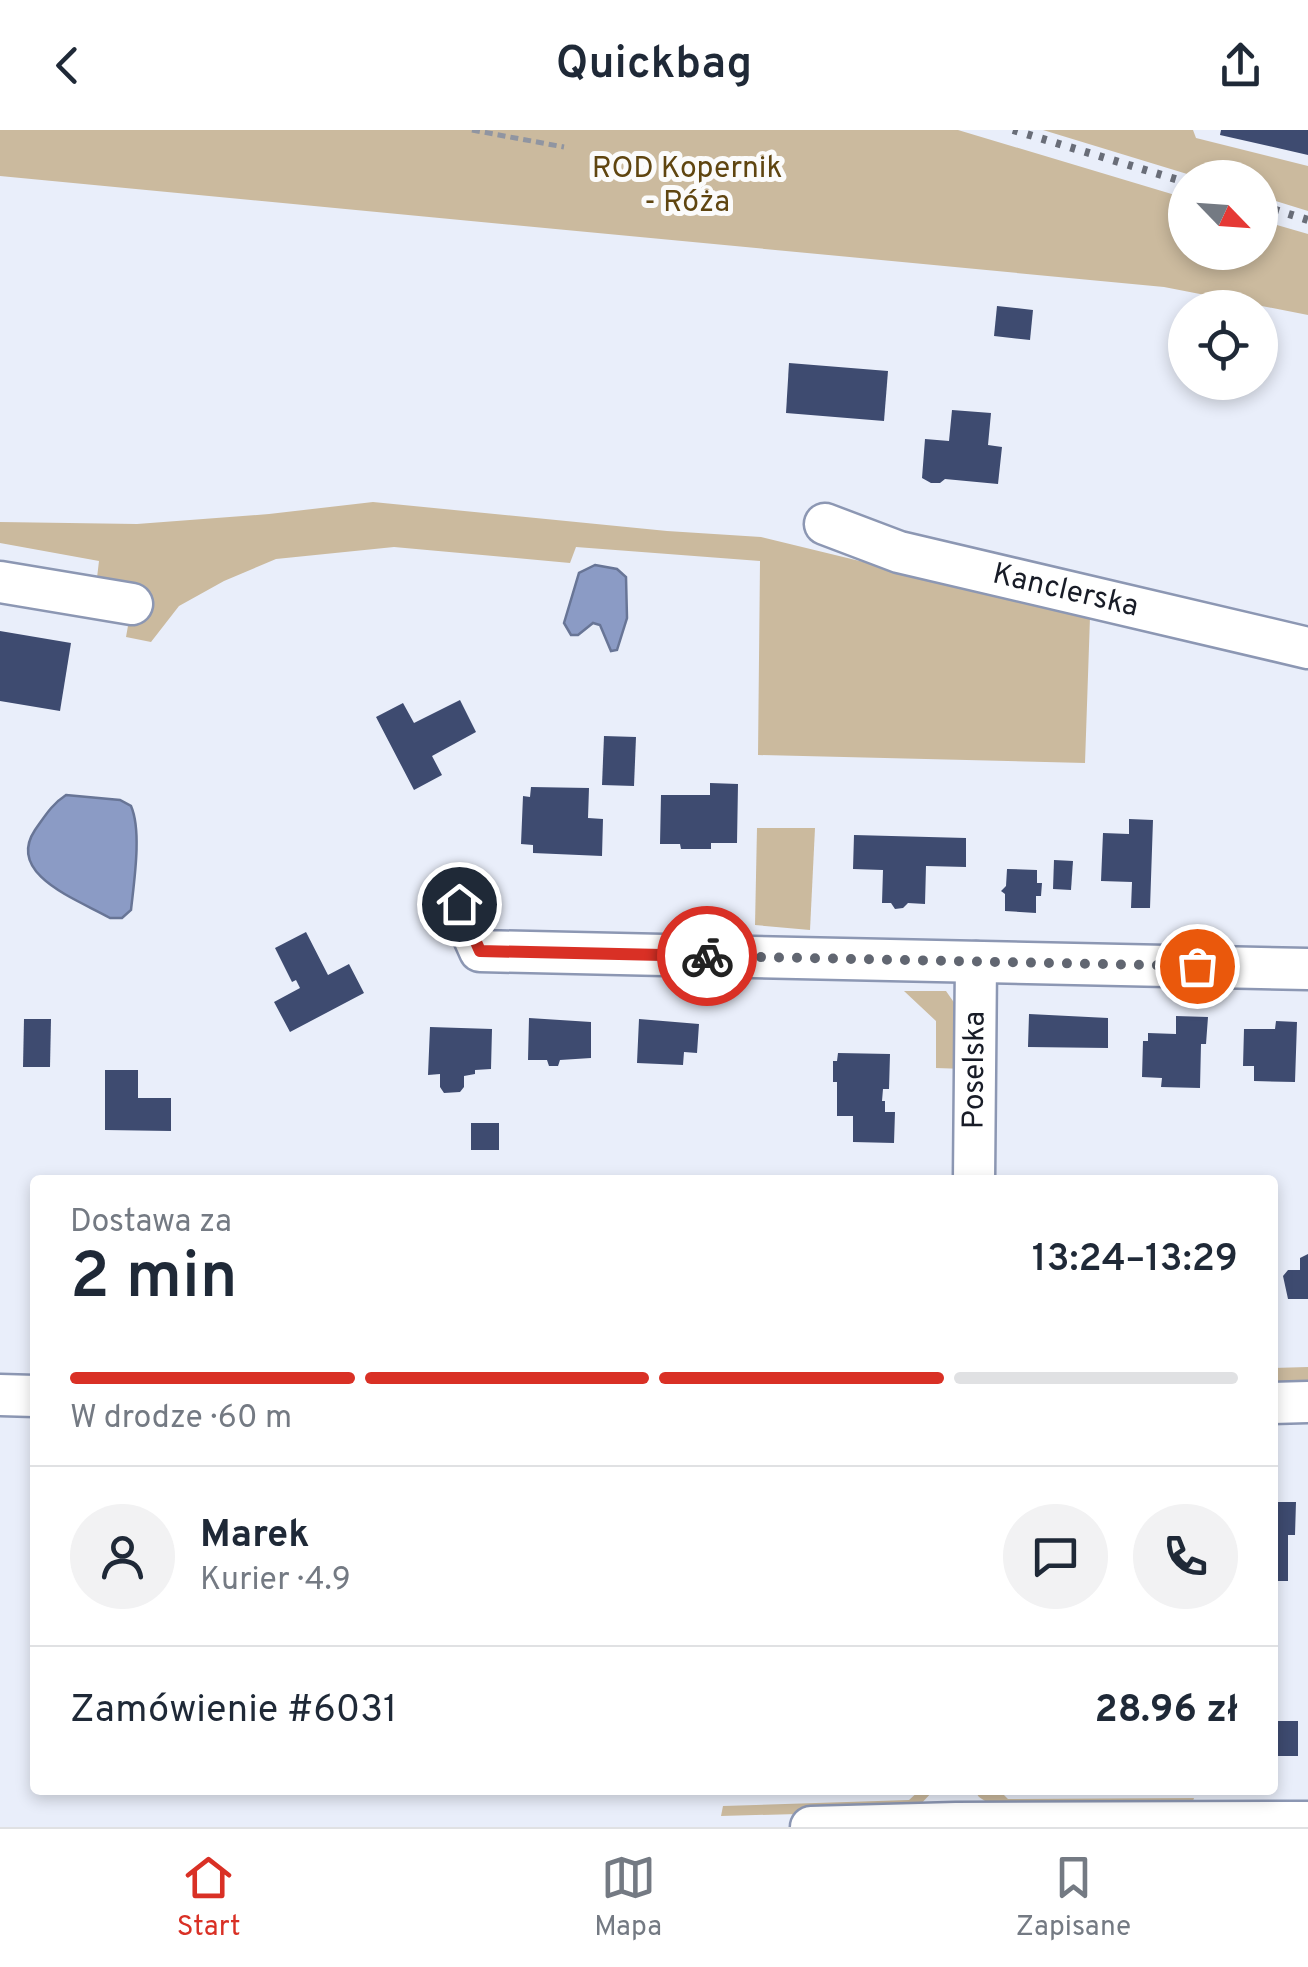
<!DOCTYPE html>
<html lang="pl">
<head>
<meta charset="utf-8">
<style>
	:root { --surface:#fff; --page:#f2f2f3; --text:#1f2937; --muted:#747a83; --line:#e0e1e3; --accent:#d93025 }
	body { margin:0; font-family:Overpass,sans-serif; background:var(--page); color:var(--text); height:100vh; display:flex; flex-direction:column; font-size:38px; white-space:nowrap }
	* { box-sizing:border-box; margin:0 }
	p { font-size:32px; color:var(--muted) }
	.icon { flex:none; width:55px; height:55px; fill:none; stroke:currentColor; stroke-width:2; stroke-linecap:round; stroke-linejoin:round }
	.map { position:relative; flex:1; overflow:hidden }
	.details { position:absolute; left:30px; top:1045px; width:1248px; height:620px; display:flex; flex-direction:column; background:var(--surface); border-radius:10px; box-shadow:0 5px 15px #0003 }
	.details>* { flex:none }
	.needle { width:65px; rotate:115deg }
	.tools { position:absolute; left:1168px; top:30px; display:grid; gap:20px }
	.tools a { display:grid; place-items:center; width:110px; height:110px; border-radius:50%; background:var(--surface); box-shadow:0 5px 15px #0003; font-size:50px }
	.pin { position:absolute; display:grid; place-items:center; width:85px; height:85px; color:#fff; margin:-42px; border:5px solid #fff; border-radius:50%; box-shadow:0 2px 10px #0007 }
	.courier { position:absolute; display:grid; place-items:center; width:100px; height:100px; margin:-50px; border:8px solid #d93025; border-radius:50%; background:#fff; color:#222; box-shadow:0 2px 12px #0007 }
	.headline em { font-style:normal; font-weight:600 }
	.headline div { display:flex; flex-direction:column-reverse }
	.headline { display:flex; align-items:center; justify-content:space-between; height:170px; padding:0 40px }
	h1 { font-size:65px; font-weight:600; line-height:75px }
	.bar { display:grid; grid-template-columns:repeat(4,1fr); gap:15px 10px; align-content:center; height:120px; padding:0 40px }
	.bar i { height:12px; border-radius:8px; background:var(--line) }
	.bar .on { background:var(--accent) }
	.bar p { grid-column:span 4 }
	.line { display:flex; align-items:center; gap:25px; padding:0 40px; border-top:2px solid var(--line) }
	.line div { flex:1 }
	.round { display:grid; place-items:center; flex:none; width:105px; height:105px; border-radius:52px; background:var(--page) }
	header { display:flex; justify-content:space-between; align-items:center; height:130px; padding:0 40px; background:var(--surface); font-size:45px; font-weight:600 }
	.dock { display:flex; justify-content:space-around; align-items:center; height:140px; border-top:2px solid var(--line); background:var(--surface); font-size:28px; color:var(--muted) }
	.dock a { display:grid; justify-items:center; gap:5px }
	.dock .on { color:var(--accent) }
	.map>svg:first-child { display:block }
	.green { fill:#cbba9e }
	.water { fill:#8b9bc5; stroke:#687596; stroke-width:2.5 }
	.building { fill:#3e4b70 }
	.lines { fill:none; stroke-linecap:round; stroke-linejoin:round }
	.minor-casing { stroke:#8c97b3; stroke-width:45 }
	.path { stroke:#9095a1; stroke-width:5; stroke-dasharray:8 5; stroke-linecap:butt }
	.minor { stroke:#fff; stroke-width:40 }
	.rail { stroke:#696d78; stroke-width:8; stroke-dasharray:5 10; stroke-linecap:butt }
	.done { stroke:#616671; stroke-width:10; stroke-dasharray:0 18 }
	.route { stroke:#d93025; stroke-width:12 }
	.labels { text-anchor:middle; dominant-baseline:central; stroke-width:10; stroke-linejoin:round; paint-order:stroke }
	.park-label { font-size:30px; fill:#5f4510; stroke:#fbfbfb }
	.street-label { font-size:30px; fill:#181c27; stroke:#fbfbfb }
</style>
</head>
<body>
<header><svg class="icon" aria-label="back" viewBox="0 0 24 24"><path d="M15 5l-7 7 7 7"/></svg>Quickbag<svg class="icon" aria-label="share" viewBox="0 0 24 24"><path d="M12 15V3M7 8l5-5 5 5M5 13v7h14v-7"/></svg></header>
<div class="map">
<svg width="1308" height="1697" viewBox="0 0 1308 1697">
	<rect width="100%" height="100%" fill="#e9eefa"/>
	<!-- green -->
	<g class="green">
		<path d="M0 0H958L1185 68V122H1260V90L1308 104V185L1164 157 0 46Z"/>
		<path d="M1043 0H1193L1196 8 1308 36V81L1260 66V48L1197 47Z"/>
		<path d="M373 372 667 401 761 407 1090 487 1085 633 758 625 760 431 576 417 570 433 394 417 276 429 224 451 179 476 151 512 126 507 134 462 96 456 99 431 0 413V392L137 394 269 384Z"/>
		<path d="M757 698H815L810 800 755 795Z"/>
		<path d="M904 861H946L962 884 965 939 936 938V891Z"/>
		<path d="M1308 1237V1251H1273V1238Z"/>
		<path d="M920 1660H934L917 1678 904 1681 721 1686 723 1676 909 1670Z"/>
		<path d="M974 1660H999L1008 1669 1194 1668 1190 1680 994 1677 979 1667Z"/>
	</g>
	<!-- water -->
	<g class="water">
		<path d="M595 435 617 439 626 447 627 488 617 520 611 521 600 495 593 493 578 505H571L564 493 579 443Z"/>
		<path d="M66 665 120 670 131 676C142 701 134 752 131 780L122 788H110C79 770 5 745 35 700 45 686 52 674 66 665Z"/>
	</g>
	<!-- building -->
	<g class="building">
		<path d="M1221 0H1308V25L1220 5Z"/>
		<path d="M997 176 1033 180 1030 210 994 206Z"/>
		<path d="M789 233 888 241 884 291 786 283Z"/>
		<path d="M952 280 991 283 988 315 1002 317 998 354 945 349 940 353H931L922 348 925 309 949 311Z"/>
		<path d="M0 501 71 513 60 581 0 571Z"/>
		<path d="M460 570 476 602 432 626 442 645 414 660 376 587 403 573 414 593Z"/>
		<path d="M604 606 636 607 634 656 602 655Z"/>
		<path d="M710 653 738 654 737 713H711V719H681L680 714H660L661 665H710Z"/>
		<path d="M531 657 589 658 588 688 603 689 602 726 533 723V715L521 714 523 666 530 667Z"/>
		<path d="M1129 689 1153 690 1150 778H1131L1132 752 1101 751 1103 703 1129 704Z"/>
		<path d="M854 705 966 708V737L926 736 925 774 908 773 903 778 895 779 891 773H882L883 740 853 739Z"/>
		<path d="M1054 730 1073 731 1071 760 1053 759Z"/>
		<path d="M1007 739 1037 740V753H1042L1041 766H1036V783L1005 781V764L1001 761 1006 756Z"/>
		<path d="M306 802 328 845 349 834 364 863 290 902 274 872 300 858 296 850 292 852 275 818Z"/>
		<path d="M1029 884 1108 888V918L1028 917Z"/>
		<path d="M1176 886 1208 887 1206 914H1201L1200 958 1161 957 1162 948 1142 947 1143 911H1148V903L1176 904Z"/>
		<path d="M529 888 591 892V928L560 930 558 936H549L547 930H528Z"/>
		<path d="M24 889H51L50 937H23Z"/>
		<path d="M639 889 699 894 697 923 684 922 683 935 637 933Z"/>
		<path d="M1276 891 1297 892 1295 952 1254 951V936H1243L1244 899H1275Z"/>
		<path d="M430 897 492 899 491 939 475 940V944L464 946V957L460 962 444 963 440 957V944L428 945Z"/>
		<path d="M838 923 890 924 889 959H883L882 971H885V982H895L894 1013 853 1012V986H837V952H833V931H837Z"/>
		<path d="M105 940H138V968H171V1001L105 1000Z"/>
		<rect x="471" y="993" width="28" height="27"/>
		<path d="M1308 1124V1169H1288L1283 1146 1288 1140H1300V1128Z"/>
		<path d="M1272 1372H1296L1295 1405H1288V1451H1272Z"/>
		<rect x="1272" y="1591" width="26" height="35"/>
	</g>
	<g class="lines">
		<!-- minor casing -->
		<g class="minor-casing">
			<g id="minor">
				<path id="s1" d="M825 394 899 422 1308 518"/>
				<path d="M0 452 132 474"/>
				<path d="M459 774 480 821 1308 839"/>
				<path id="s2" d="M974 1050 976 832"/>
				<path d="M0 1265 35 1266"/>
				<path d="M1272 1273 1308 1272"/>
				<path d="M811 1697 956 1693 1308 1692"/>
			</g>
		</g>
		<!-- path -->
		<path class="path" d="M472 0 564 17"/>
		<!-- minor -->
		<use href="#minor" class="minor"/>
		<!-- rail -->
		<g class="rail">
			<path d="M1013 0 1185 52"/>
			<path d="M1260 75 1308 90"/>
		</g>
	</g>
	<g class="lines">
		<!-- done -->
		<path class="done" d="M707 826 1197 836"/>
		<!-- route -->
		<path class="route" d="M459 774 480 821 707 826"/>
	</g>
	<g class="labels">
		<!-- park labels -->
		<g class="park-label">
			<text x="687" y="39">ROD Kopernik<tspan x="687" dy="34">- Róża</tspan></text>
		</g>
		<!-- street labels -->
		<g class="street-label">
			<text stroke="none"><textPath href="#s1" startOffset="250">Kanclerska</textPath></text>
			<text stroke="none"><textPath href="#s2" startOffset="110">Poselska</textPath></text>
		</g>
	</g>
</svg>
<div class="tools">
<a><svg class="needle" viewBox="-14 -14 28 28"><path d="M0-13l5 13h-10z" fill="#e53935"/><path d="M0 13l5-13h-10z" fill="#747a83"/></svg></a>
<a><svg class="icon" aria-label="locate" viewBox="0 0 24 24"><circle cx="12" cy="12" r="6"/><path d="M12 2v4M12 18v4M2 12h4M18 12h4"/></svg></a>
</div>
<div class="pin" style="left:1197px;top:836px;background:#ea580c"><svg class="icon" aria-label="bag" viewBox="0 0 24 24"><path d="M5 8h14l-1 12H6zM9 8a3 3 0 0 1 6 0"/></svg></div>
<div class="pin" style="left:459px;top:774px;background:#1f2937"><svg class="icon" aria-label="home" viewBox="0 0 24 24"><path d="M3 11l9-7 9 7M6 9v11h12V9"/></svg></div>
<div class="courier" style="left:707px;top:826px"><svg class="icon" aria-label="bike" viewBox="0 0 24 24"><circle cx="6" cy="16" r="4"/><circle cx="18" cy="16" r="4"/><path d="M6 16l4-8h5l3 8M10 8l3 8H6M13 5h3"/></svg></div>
<section class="details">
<div class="headline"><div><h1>2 min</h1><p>Dostawa za</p></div><em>13:24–13:29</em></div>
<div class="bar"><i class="on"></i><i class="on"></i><i class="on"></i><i></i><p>W drodze · 60 m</p></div>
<div class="line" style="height:180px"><a class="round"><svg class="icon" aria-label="person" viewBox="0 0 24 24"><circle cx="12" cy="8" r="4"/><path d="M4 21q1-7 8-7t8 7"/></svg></a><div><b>Marek</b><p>Kurier · 4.9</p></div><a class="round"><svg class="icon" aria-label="chat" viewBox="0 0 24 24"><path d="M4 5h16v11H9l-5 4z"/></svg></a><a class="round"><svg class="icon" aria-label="phone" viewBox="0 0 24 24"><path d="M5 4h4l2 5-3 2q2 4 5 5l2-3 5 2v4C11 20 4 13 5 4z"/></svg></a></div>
<div class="line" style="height:130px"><div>Zamówienie #6031</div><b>28.96 zł</b></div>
</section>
</div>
<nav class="dock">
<a class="on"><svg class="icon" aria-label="home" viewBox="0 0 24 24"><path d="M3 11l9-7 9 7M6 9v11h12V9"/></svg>Start</a>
<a><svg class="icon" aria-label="map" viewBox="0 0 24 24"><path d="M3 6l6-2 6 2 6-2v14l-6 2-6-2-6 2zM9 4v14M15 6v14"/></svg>Mapa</a>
<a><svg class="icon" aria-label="saved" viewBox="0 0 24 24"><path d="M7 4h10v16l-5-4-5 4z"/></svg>Zapisane</a>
</nav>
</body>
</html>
